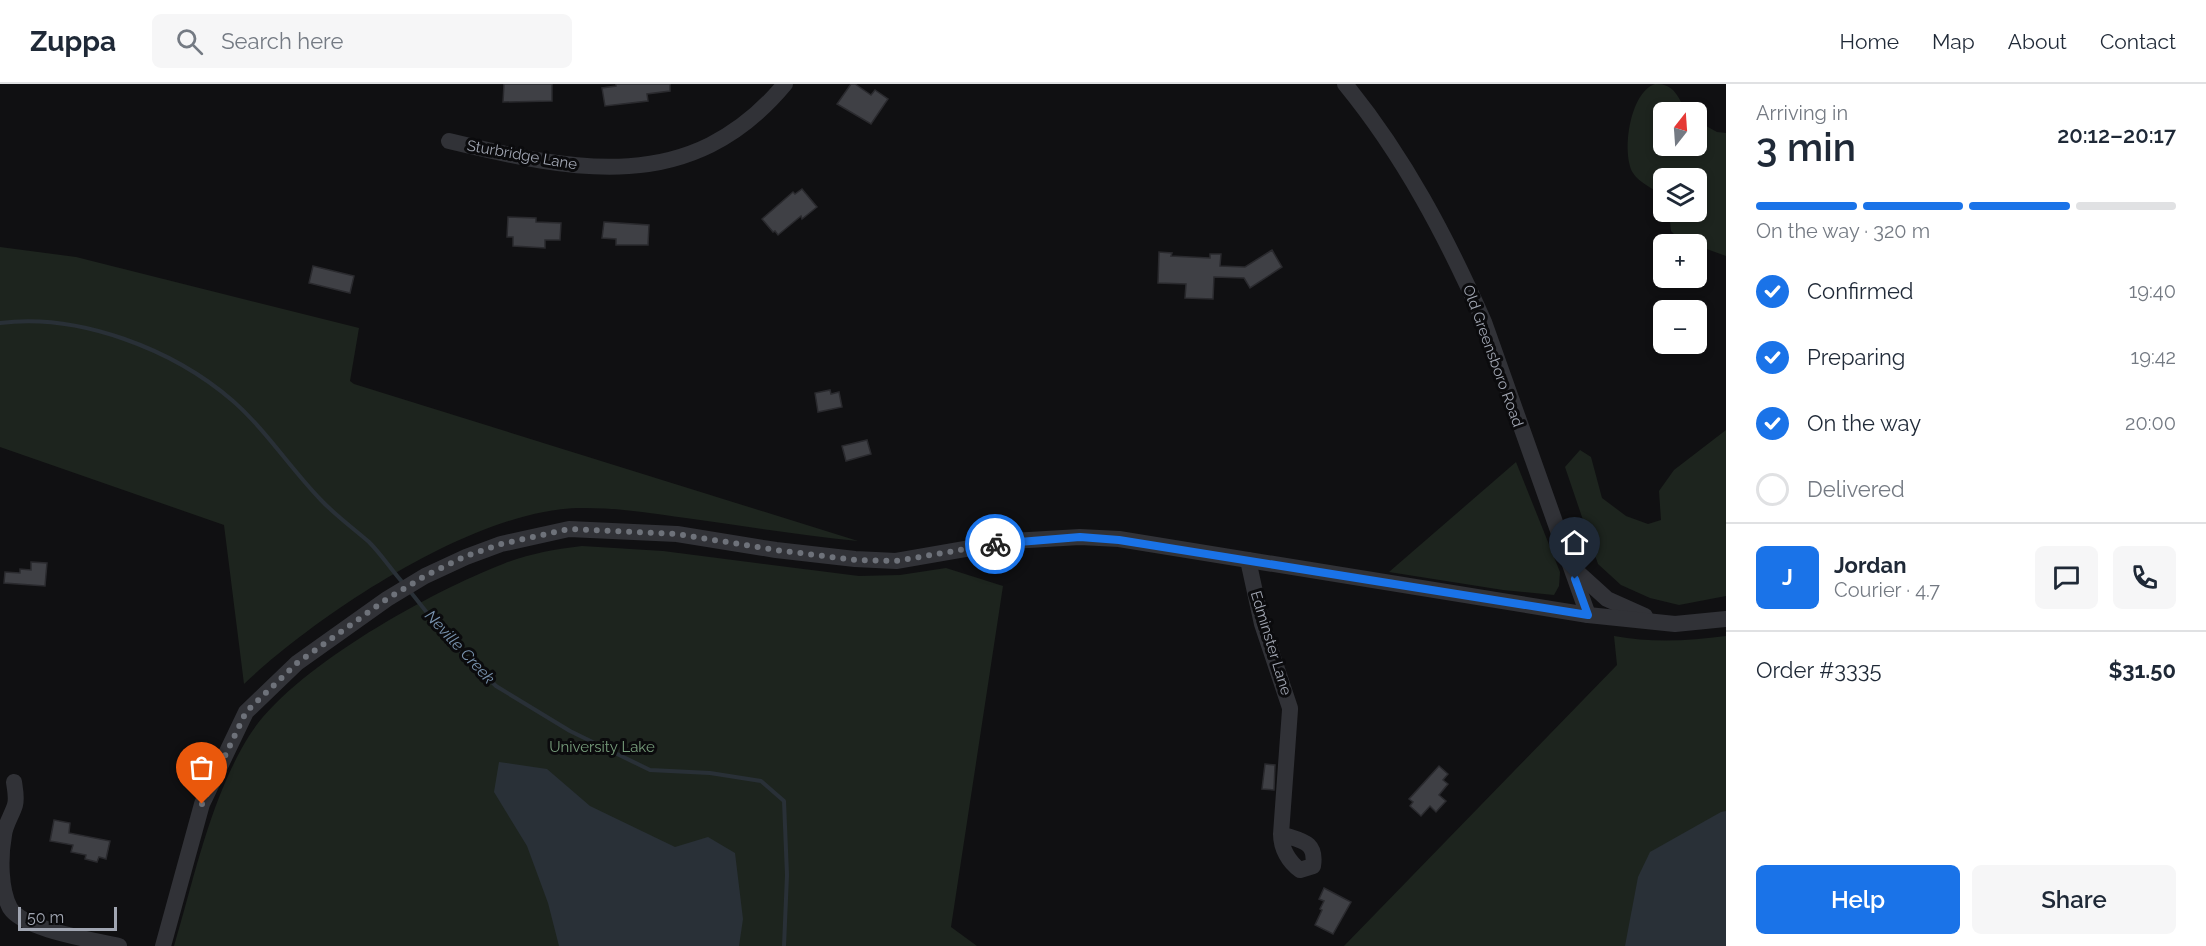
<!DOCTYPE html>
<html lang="en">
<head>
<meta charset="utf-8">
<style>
	:root { --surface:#fff; --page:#f6f6f7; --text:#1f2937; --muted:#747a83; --line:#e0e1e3; --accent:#1a73e8 }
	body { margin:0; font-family:Raleway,sans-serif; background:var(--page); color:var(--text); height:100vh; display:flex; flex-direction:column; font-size:22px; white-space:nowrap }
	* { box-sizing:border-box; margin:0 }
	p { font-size:20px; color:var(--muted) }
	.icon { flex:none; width:33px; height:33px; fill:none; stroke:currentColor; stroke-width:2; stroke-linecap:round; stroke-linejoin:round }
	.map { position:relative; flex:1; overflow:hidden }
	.details { display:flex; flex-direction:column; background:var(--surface); width:480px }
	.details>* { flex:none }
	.needle { width:39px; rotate:17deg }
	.tools { position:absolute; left:1653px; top:18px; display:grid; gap:12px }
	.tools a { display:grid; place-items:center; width:54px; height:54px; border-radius:9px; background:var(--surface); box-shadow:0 3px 9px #0003; font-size:30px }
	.scale { position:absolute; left:18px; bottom:15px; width:99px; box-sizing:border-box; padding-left:6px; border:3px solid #a1a6b2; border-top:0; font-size:16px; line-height:21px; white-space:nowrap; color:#a1a6b2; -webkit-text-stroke:4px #0b0b0d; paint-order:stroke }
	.pin { position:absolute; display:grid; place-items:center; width:51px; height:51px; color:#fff; margin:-62px -26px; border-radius:50% 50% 50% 0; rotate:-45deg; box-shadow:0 0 6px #0007 }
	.pin .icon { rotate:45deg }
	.courier { position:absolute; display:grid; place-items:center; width:60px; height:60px; margin:-30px; border:4px solid #1a73e8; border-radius:50%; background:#fff; color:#222; box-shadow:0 2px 8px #0007 }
	.headline em { font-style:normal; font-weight:600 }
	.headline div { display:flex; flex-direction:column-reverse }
	.headline { display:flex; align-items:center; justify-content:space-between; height:102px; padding:0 30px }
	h1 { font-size:39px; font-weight:600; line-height:45px }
	.bar { display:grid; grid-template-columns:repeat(4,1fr); gap:9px 6px; align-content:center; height:72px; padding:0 30px }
	.bar i { height:8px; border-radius:4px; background:var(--line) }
	.bar .on { background:var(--accent) }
	.bar p { grid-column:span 4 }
	.line { display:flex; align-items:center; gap:15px; padding:0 30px; border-top:2px solid var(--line) }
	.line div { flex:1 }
	.round { display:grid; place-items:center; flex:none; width:63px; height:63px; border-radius:9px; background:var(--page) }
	ol { padding:0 30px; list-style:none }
	li { display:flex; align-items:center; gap:18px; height:66px }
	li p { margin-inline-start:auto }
	li .icon { padding:6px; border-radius:50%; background:var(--accent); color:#fff; stroke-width:4 }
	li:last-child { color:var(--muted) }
	li i { width:33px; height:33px; border:3px solid var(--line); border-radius:50% }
	.primary-button { display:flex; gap:12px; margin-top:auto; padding:12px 30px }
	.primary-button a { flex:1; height:69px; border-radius:9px; background:var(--accent); color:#fff; font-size:24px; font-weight:600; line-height:69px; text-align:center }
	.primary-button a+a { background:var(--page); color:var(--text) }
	header { display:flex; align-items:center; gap:36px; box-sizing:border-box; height:84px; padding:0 30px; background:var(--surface); border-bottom:2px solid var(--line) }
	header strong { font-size:28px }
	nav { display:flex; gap:33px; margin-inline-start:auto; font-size:21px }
	.search { width:420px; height:54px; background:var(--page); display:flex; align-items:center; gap:15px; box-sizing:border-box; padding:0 21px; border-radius:9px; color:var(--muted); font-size:22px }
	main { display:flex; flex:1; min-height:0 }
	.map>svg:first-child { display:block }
	.green { fill:#1d241e }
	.water { fill:#293037 }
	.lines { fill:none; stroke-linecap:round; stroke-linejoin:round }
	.stream { stroke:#293037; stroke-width:4 }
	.building { fill:#3f4045; stroke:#2a2a2e; stroke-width:1.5 }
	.minor { stroke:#313237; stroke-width:16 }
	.done { stroke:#6e727a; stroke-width:6; stroke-dasharray:0 10.8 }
	.route { stroke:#1a73e8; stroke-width:8 }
	.labels { text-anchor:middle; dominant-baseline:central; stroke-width:6; stroke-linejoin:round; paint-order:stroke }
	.street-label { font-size:15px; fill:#a1a6b2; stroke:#0b0b0d }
	.park-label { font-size:15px; fill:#789e7c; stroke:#0b0b0d }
	.water-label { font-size:16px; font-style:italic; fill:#7892ae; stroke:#0b0b0d }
</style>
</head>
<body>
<header>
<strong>Zuppa</strong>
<div class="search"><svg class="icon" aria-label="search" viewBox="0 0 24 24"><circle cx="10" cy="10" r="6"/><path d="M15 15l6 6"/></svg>Search here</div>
<nav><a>Home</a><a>Map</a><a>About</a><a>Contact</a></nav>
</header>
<main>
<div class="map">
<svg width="1726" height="862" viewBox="0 0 1726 862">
	<rect width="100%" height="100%" fill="#101012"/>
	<!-- green -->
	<g class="green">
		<path d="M1655 0C1676 0 1677 13 1687 28H1664V62H1696L1697 37 1717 48 1726 49V172L1679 155 1671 147 1669 128H1696V94H1664L1663 111C1655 106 1638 98 1633 89 1621 68 1630 8 1655 0Z"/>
		<path d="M0 163 76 173 359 244 350 297 354 300 858 457C800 451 743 442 686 434 650 429 614 423 577 424 473 427 318 530 244 600L224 441 0 363Z"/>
		<path d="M1726 346V512L1679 521 1650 514 1621 501 1598 480 1565 383 1580 366 1591 373 1602 414 1626 432 1648 440 1661 436 1659 407 1674 386Z"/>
		<path d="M1516 378 1560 488 1559 502 1554 511 1503 506 1389 488Z"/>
		<path d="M582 462 663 467 859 492 900 491 946 484 1003 502 951 843 977 862H174C195 792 210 715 249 652 291 585 428 509 503 480 528 470 555 465 582 462Z"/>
		<path d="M1614 552C1652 559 1688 557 1726 552V862H1344L1617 581Z"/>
	</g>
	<!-- water -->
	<g class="water">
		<path d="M499 678 547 685 590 722 675 763 708 753 735 769 743 835 739 862H559L548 819 527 762 494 708Z"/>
		<path d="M1726 727V862H1625L1638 793 1650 768 1721 728Z"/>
	</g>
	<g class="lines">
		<!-- stream -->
		<g class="stream">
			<path d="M0 239C79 229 173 265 233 317 266 346 290 384 321 416 335 431 353 444 369 458 382 471 392 487 404 500"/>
			<path d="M409 506 448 555 496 602 570 647 650 686 710 689 761 697 784 717 787 791 784 862"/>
		</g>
	</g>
	<!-- building -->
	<g class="building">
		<path d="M504 0H552V17L503 18Z"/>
		<path d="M616 0H670V7L647 10 648 17 605 22 602 4 616 2Z"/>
		<path d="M851 0H855L871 11 875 6 888 15 871 40 837 20Z"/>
		<path d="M802 105 817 123 802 135 801 132 778 151 775 147 773 148 762 135 793 108 795 110Z"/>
		<path d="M508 133 536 134V138L561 139 560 156H545V164L513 162V153H507Z"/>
		<path d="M604 138 649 141 648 161H616V155L602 154Z"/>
		<path d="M1272 166 1282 183 1250 204 1244 194 1214 193 1213 215 1185 214 1186 200 1158 199 1159 168 1172 169 1171 172 1210 174V170H1221L1220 182 1245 183Z"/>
		<path d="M313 182 354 192 350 209 309 199Z"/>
		<path d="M830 306 831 310 839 308 842 323 818 328 815 309Z"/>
		<path d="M867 356 871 370 846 377 842 362Z"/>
		<path d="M31 478 47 479 45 502 4 499 5 488 20 489V485L31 486Z"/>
		<path d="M1265 680 1275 681 1274 706 1262 705Z"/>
		<path d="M1439 682 1448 690 1443 696 1448 700 1439 711 1446 717 1436 728 1430 722 1421 732 1410 722 1413 718 1409 715Z"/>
		<path d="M54 736 70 739 69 749 110 757 106 775 99 773 97 778 85 775 86 771 71 768 73 761 50 757Z"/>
		<path d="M1324 804 1351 818 1333 850 1315 841 1322 826 1320 825 1324 817 1319 815Z"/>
	</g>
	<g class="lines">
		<!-- minor -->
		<g class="minor">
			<path d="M1345 0C1404 72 1447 154 1484 238L1588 531"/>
			<path d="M449 57C574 87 691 113 785 0"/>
			<path d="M1248 476 1262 540 1290 624V626L1281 750C1281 765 1289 778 1300 786L1313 782C1317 757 1301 757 1281 750"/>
			<path d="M1575 486 1607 515 1645 532"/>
			<path d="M14 698C15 705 17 714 15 721 12 731 5 741 4 751 0 773 0 805 10 824 24 846 94 856 119 862"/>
			<path d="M163 862 202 720 246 628 297 579 387 515 425 492 466 473 501 460 569 445 677 450 776 466 855 475 896 477 1011 457 1080 453 1119 455 1588 531 1675 540 1726 535"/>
		</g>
	</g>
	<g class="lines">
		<!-- done -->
		<path class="done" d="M202 720 246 628 297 579 387 515 425 492 466 472 501 460 569 445 677 450 776 466 855 476 896 477 995 460"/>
		<!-- route -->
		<path class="route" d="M995 460 1080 453 1119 456 1588 531 1575 495"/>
	</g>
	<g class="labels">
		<!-- street labels -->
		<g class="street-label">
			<text transform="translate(522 71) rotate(10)">Sturbridge Lane</text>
			<text transform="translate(1493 272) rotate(70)">Old Greensboro Road</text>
			<text transform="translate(1271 559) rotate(73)">Edminster Lane</text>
		</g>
		<!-- park labels -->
		<g class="park-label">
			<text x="602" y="663">University Lake</text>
		</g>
		<!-- water labels -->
		<g class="water-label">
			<text transform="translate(460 563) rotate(47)">Neville Creek</text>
		</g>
	</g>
</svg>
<div class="tools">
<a><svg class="needle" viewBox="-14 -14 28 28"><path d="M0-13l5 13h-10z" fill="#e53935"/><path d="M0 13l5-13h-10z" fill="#747a83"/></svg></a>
<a><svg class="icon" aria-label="layers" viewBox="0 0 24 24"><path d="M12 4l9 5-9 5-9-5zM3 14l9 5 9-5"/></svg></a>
<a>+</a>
<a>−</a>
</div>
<div class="scale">50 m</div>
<div class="pin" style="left:202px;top:720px;background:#ea580c"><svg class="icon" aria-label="bag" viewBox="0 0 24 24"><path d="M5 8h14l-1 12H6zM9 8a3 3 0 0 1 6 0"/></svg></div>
<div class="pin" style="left:1575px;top:495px;background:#1f2937"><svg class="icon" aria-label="home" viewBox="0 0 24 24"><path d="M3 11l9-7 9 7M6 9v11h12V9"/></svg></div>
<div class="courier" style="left:995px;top:460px"><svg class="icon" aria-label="bike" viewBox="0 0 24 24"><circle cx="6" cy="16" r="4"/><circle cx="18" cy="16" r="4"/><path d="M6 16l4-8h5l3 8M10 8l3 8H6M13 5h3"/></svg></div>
</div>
<section class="details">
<div class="headline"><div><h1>3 min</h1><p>Arriving in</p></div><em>20:12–20:17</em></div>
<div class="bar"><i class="on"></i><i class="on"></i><i class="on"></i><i></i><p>On the way · 320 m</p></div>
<ol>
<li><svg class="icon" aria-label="check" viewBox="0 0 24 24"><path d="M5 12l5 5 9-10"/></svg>Confirmed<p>19:40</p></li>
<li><svg class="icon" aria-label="check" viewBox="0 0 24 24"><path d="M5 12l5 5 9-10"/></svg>Preparing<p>19:42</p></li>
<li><svg class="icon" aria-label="check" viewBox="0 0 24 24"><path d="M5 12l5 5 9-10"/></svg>On the way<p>20:00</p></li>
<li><i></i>Delivered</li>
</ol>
<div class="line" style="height:108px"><b class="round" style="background:var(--accent);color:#fff">J</b><div><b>Jordan</b><p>Courier · 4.7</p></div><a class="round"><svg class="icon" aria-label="chat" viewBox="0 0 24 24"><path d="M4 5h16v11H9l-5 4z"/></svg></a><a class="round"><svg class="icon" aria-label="phone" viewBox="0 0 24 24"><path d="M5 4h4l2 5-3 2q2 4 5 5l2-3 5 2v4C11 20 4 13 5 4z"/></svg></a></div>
<div class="line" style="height:78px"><div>Order #3335</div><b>$31.50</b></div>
<div class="primary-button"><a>Help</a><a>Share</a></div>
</section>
</main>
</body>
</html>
